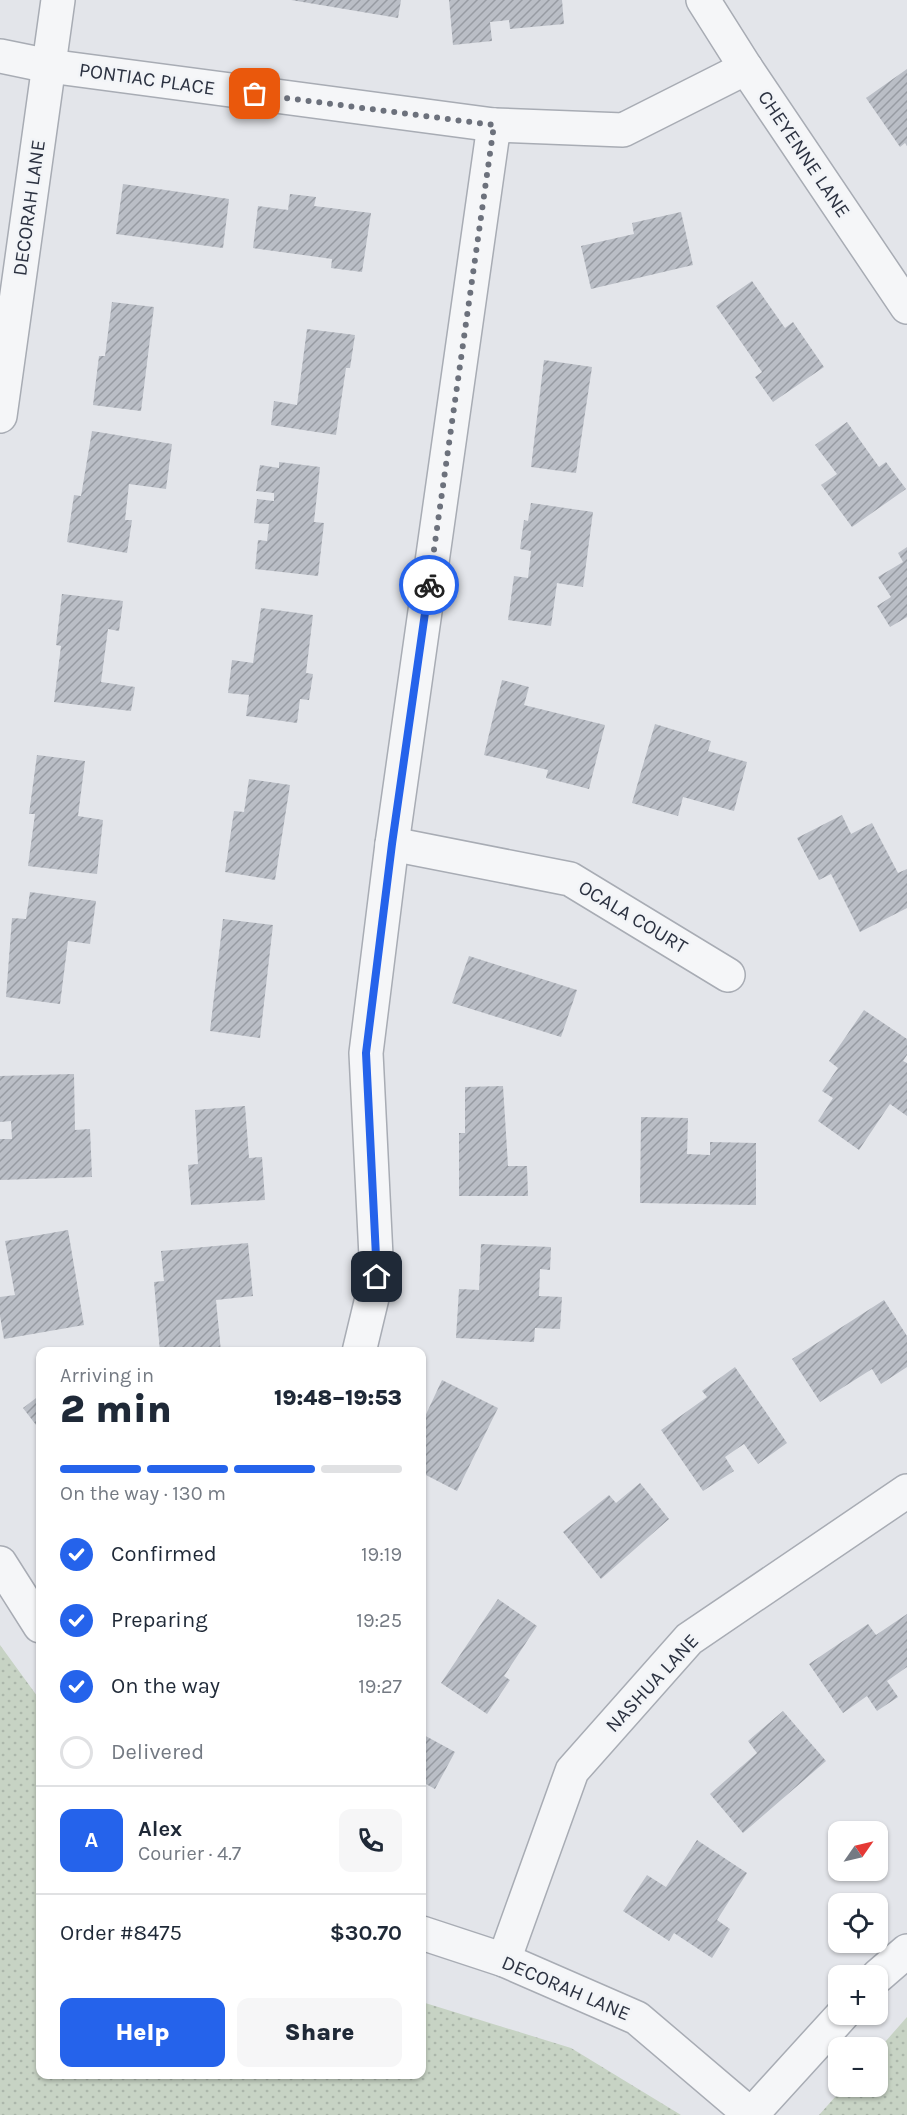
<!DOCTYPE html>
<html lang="en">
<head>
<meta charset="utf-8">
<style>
	:root { --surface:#fff; --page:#f6f6f7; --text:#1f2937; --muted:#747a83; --line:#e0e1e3; --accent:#2563eb }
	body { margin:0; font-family:Karla,sans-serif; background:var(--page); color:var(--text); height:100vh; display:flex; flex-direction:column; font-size:22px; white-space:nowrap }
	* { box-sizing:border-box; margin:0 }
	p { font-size:20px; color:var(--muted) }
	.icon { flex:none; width:33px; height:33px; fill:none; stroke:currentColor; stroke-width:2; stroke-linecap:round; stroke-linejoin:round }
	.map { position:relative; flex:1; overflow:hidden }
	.details { position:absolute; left:36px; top:1347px; width:390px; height:732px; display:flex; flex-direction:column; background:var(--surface); border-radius:12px; box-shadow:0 2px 4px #0004 }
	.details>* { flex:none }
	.needle { width:39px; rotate:56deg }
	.tools { position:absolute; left:828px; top:1821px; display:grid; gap:12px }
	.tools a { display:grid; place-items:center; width:60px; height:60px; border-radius:12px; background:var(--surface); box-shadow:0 2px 4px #0004; font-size:30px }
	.pin { position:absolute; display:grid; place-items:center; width:51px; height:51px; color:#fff; margin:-26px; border-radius:12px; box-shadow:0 3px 9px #0006 }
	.courier { position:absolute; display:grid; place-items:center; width:60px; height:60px; margin:-30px; border:4px solid #2563eb; border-radius:50%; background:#fff; color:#222; box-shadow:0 2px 8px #0007 }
	.overview em { font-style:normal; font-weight:800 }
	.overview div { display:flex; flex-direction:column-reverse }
	.overview { display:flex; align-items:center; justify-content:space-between; height:102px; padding:0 24px }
	h1 { font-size:39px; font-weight:800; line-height:45px }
	.bar { display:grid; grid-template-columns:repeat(4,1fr); gap:9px 6px; align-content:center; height:72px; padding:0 24px }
	.bar i { height:8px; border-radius:4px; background:var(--line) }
	.bar .selected { background:var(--accent) }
	.bar p { grid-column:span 4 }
	.line { display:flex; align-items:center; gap:15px; padding:0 24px; border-top:2px solid var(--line) }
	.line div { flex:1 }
	.round { display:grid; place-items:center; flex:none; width:63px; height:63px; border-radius:12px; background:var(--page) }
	ol { padding:0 24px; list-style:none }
	li { display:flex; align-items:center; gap:18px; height:66px }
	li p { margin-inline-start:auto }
	li .icon { padding:6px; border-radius:50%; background:var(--accent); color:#fff; stroke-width:4 }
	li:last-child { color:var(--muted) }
	li i { width:33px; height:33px; border:3px solid var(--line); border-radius:50% }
	.cta { display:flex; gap:12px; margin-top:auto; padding:12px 24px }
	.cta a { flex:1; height:69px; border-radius:12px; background:var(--accent); color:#fff; font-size:24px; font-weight:800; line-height:69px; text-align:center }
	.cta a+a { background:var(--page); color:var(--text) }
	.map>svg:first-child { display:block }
	.park { fill:url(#park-dots) }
	.building { fill:url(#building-hatch) }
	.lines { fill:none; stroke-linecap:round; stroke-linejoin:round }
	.minor-casing { stroke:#a8acb4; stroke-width:36 }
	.tertiary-casing { stroke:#a8acb4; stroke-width:36 }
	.minor { stroke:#f5f6f8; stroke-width:33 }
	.tertiary { stroke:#f5f6f8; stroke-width:33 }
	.done { stroke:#6c717c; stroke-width:6; stroke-dasharray:0 10.8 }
	.route { stroke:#2563eb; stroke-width:8 }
	.labels { text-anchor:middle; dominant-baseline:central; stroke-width:5; stroke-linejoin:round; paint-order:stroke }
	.street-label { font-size:20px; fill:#2c3241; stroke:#f2f4f7 }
</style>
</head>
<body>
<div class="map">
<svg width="907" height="2115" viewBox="0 0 907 2115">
	<defs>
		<pattern id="park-dots" width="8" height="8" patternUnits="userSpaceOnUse" patternTransform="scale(1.5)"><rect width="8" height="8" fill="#c7d3c4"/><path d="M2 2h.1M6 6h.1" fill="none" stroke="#abb6aa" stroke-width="1.8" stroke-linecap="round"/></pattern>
		<pattern id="building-hatch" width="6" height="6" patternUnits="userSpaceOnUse" patternTransform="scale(1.5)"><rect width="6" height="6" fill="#babec6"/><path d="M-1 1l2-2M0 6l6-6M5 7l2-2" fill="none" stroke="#979ba2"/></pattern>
	</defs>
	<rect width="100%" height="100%" fill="#e3e5ea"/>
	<!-- park -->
	<g class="park">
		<path d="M0 1645 40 1700V2074H422V2002L571 2048 681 2115H0Z"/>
		<path d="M907 2017V2115H819L844 2087 878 2086V2050Z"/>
	</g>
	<!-- building -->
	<g class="building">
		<path d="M291 0H401L398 18Z"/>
		<path d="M449 0H562L564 24 510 29 509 20 490 22 492 41 453 45Z"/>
		<path d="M907 69V146L905 143 900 147 866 98Z"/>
		<path d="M123 184 229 199 223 248 116 234Z"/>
		<path d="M290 194 316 197 314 206 371 213 362 272 331 268 332 259 253 248 258 206 288 210Z"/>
		<path d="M681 212 693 265 591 289 581 246 634 234 632 223Z"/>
		<path d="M752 281 785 328 793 322 824 367 773 402 755 377 762 372 716 306Z"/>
		<path d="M112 302 154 307 141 411 93 405 99 356H105Z"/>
		<path d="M307 329 355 335 350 368H346L336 435 271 425 274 401 297 405Z"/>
		<path d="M544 360 592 367 576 473 531 467Z"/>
		<path d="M847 422 879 467 886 462 906 489 852 527 821 485 837 474 815 445Z"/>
		<path d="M92 431 172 444 166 489 129 484 125 520H132L127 553 67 542 74 495 81 496Z"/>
		<path d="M279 462 320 467 314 522 324 523 318 576 255 569 258 540 267 541 269 524 254 523 257 499 274 501V493L256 491 260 465 279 468Z"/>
		<path d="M531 503 593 512 583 587 557 583 551 626 508 620 514 576 528 578 531 551 520 549 524 520 528 521Z"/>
		<path d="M907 547V617L890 627 877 606 891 597 878 577 903 562 898 553Z"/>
		<path d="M62 594 123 601 119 631 108 629 101 682 135 687 131 711 54 702 61 646 56 645Z"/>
		<path d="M261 608 313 615 306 673 313 674 309 700 300 699 297 723 246 716 249 695 228 693 232 660 253 663Z"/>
		<path d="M502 680 529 687 524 705 605 725 589 789 546 778 548 770 484 755Z"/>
		<path d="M655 724 711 741 708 751 747 762 734 811 683 797 678 816 632 803Z"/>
		<path d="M37 755 85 761 78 816 103 820 97 874 28 866 35 814H29Z"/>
		<path d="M249 779 290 785 275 880 225 872 234 811 244 812Z"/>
		<path d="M842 815 851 834 872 823 898 873 907 869V908L860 932 831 874 819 880 797 838Z"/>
		<path d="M30 892 96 901 90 944 68 941 60 1004 6 997 12 918 26 919Z"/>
		<path d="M223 919 273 925 260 1038 210 1031Z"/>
		<path d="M469 956 577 990 561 1037 452 1003Z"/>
		<path d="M864 1010 907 1039V1055L903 1061 907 1063V1116L890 1104 859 1150 818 1121 833 1098 822 1091 838 1068 829 1061Z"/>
		<path d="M74 1074 75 1130 90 1129 92 1177 0 1180V1139H12L11 1121 0 1122V1076Z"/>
		<path d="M503 1086 508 1166H527L528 1196H459V1133H465V1087Z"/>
		<path d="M245 1106 249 1158 262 1157 265 1200 191 1205 188 1165 198 1164 195 1110Z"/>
		<path d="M641 1117 688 1118 687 1154 710 1155V1142L756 1143V1205L640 1203Z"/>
		<path d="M68 1230 84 1325 4 1339 0 1316V1297L15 1295 5 1241Z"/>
		<path d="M248 1243 253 1296 216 1300 221 1352H160L154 1282 164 1281 161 1251Z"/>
		<path d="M481 1244 551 1247 550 1270 540 1269 539 1296 562 1297 560 1329 535 1328 534 1342 456 1338 459 1289 479 1290Z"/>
		<path d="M884 1300 907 1336V1367L881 1384 872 1369 820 1402 792 1359Z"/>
		<path d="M735 1367 787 1443 758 1464 744 1444 725 1457 734 1471 703 1491 661 1430 707 1397 702 1391Z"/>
		<path d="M442 1380 498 1408 457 1491 422 1473V1423Z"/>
		<path d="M40 1395V1422L36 1425 23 1408Z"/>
		<path d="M640 1483 669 1519 601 1579 563 1532 609 1495 616 1503Z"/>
		<path d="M498 1599 537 1626 504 1676 510 1680 487 1714 441 1683Z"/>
		<path d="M907 1614V1667L887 1681 898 1697 877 1711 867 1696 843 1713 809 1664 868 1624 876 1635Z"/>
		<path d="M783 1711 826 1761 743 1833 710 1794 757 1753 748 1741Z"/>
		<path d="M422 1734 455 1752 435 1789 424 1783 422 1788Z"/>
		<path d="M697 1840 747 1873 717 1920 730 1929 712 1958 674 1933 669 1941 623 1911 647 1875 666 1887Z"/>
	</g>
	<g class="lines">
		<!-- minor casing -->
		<g class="minor-casing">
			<g id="minor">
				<path d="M703 0 746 68 907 307"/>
				<path d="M0 56 49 66 494 125 623 130 746 68"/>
				<path d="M392 844 570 879 728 975"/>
				<path d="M359 1352 377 1277 366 1053 392 844 494 125"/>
				<path d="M504 1960 572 1771 689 1639 907 1491"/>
			</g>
		</g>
		<!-- tertiary casing -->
		<g class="tertiary-casing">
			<g id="tertiary">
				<path d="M0 416 58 0"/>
				<path d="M0 1563 40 1626"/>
				<path d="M422 1933 504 1960 637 2018 751 2115 843 2014"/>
				<path d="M878 1976 907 1951"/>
			</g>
		</g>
		<!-- minor -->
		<use href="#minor" class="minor"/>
		<!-- tertiary -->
		<use href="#tertiary" class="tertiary"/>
	</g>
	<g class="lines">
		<!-- done -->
		<path class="done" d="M255 94 494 125 429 585"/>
		<!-- route -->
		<path class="route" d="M377 1277 366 1053 392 844 429 585"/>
	</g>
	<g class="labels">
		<!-- street labels -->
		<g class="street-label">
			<text transform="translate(147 79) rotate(8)">PONTIAC PLACE</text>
			<text transform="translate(804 154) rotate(56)">CHEYENNE LANE</text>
			<text transform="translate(29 208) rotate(-82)">DECORAH LANE</text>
			<text transform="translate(633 917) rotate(31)">OCALA COURT</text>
			<text transform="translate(652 1683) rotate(-47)">NASHUA LANE</text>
			<text transform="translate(566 1988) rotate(23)">DECORAH LANE</text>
		</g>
	</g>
</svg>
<div class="tools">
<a><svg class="needle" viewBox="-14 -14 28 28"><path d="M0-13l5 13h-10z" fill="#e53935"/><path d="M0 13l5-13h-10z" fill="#747a83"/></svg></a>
<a><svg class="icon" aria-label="locate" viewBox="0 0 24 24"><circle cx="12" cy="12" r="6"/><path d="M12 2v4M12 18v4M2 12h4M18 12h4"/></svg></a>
<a>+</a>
<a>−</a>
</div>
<div class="pin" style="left:255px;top:94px;background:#ea580c"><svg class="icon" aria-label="bag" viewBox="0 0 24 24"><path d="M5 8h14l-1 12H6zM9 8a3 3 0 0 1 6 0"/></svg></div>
<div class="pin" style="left:377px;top:1277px;background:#1f2937"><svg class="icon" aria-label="home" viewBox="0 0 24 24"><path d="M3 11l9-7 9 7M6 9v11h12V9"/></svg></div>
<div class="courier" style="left:429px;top:585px"><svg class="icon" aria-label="bike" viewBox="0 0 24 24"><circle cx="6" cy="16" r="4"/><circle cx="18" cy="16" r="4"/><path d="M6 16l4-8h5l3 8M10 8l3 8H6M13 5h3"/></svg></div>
<section class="details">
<div class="overview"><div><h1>2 min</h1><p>Arriving in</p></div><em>19:48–19:53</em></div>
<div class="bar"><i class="selected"></i><i class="selected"></i><i class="selected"></i><i></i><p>On the way · 130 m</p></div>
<ol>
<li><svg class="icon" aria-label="check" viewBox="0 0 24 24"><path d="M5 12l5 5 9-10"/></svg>Confirmed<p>19:19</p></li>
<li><svg class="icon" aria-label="check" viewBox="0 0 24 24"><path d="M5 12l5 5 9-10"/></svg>Preparing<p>19:25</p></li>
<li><svg class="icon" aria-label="check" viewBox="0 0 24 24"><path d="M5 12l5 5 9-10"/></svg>On the way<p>19:27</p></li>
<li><i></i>Delivered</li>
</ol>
<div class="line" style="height:108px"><b class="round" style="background:var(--accent);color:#fff">A</b><div><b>Alex</b><p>Courier · 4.7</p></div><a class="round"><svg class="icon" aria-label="phone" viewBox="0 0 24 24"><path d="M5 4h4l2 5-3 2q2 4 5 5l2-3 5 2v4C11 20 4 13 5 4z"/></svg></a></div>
<div class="line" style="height:78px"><div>Order #8475</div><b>$30.70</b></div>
<div class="cta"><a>Help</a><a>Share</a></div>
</section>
</div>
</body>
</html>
